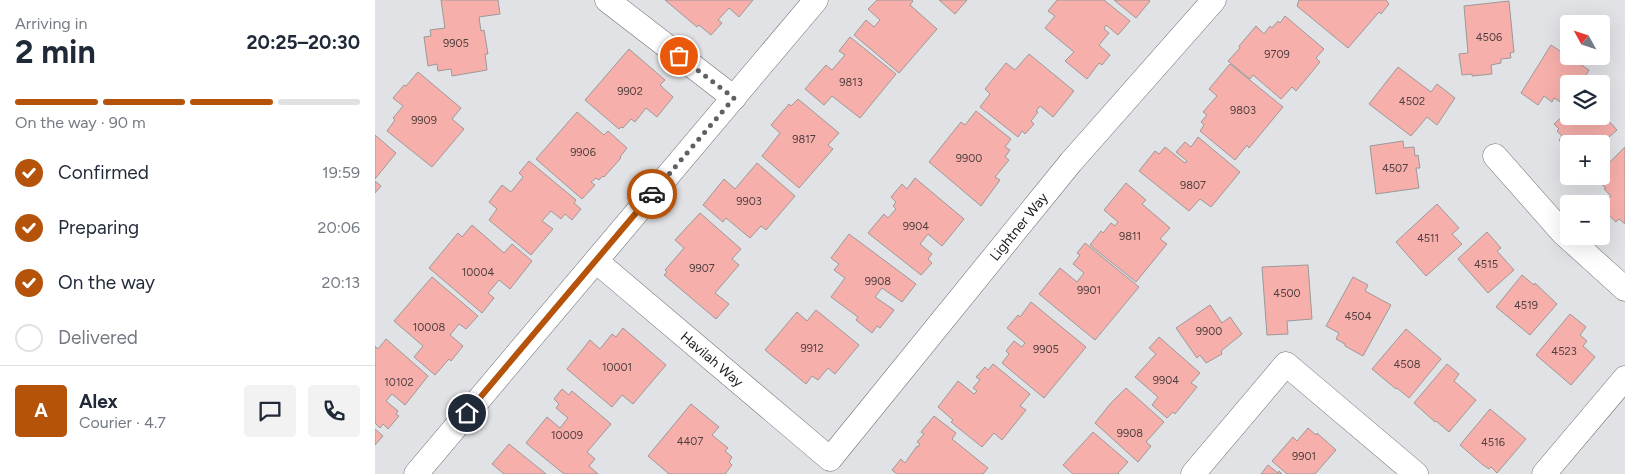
<!DOCTYPE html>
<html lang="en">
<head>
<meta charset="utf-8">
<style>
	:root { --surface:#fff; --page:#f2f2f3; --text:#1f2937; --muted:#747a83; --line:#e0e1e3; --accent:#b45309 }
	body { margin:0; font-family:Figtree,sans-serif; background:var(--page); color:var(--text); height:100vh; display:flex; flex-direction:column; font-size:19px; white-space:nowrap }
	* { box-sizing:border-box; margin:0 }
	p { font-size:16px; color:var(--muted) }
	.icon { flex:none; width:28px; height:28px; fill:none; stroke:currentColor; stroke-width:2; stroke-linecap:round; stroke-linejoin:round }
	.map { position:relative; flex:1; overflow:hidden }
	.details { display:flex; flex-direction:column; background:var(--surface); width:375px }
	.details>* { flex:none }
	.needle { width:32px; rotate:310deg }
	.tools { position:absolute; left:1185px; top:15px; display:grid; gap:10px }
	.tools a { display:grid; place-items:center; width:50px; height:50px; border-radius:5px; background:var(--surface); box-shadow:0 5px 20px #0002; font-size:25px }
	.pin { position:absolute; display:grid; place-items:center; width:42px; height:42px; color:#fff; margin:-21px; border:2px solid #fff; border-radius:50%; box-shadow:0 1px 5px #0007 }
	.courier { position:absolute; display:grid; place-items:center; width:50px; height:50px; margin:-25px; border:4px solid #b45309; border-radius:50%; background:#fff; color:#222; box-shadow:0 1px 6px #0007 }
	.headline em { font-style:normal; font-weight:700 }
	.headline div { display:flex; flex-direction:column-reverse }
	.headline { display:flex; align-items:center; justify-content:space-between; height:85px; padding:0 15px }
	h1 { font-size:32px; font-weight:700; line-height:38px }
	.bar { display:grid; grid-template-columns:repeat(4,1fr); gap:8px 5px; align-content:center; height:60px; padding:0 15px }
	.bar i { height:6px; border-radius:4px; background:var(--line) }
	.bar .selected { background:var(--accent) }
	.bar p { grid-column:span 4 }
	.line { display:flex; align-items:center; gap:12px; padding:0 15px; border-top:1px solid var(--line) }
	.line div { flex:1 }
	.round { display:grid; place-items:center; flex:none; width:52px; height:52px; border-radius:5px; background:var(--page) }
	ol { padding:0 15px; list-style:none }
	li { display:flex; align-items:center; gap:15px; height:55px }
	li p { margin-inline-start:auto }
	li .icon { padding:5px; border-radius:50%; background:var(--accent); color:#fff; stroke-width:4 }
	li:last-child { color:var(--muted) }
	li i { width:28px; height:28px; border:2px solid var(--line); border-radius:50% }
	main { display:flex; flex:1; min-height:0 }
	.map>svg:first-child { display:block }
	.building { fill:#f7afab; stroke:#9c9998 }
	.lines { fill:none; stroke-linecap:round; stroke-linejoin:round }
	.minor-casing { stroke:#6e6f72; stroke-width:25 }
	.minor { stroke:#fff; stroke-width:24 }
	.done { stroke:#5f6062; stroke-width:5; stroke-dasharray:0 9 }
	.route { stroke:#b45309; stroke-width:6 }
	.labels { text-anchor:middle; dominant-baseline:central; stroke-width:4; stroke-linejoin:round; paint-order:stroke }
	.number-label { font-size:11px; fill:#503f3f }
	.street-label { font-size:14px; fill:#191a1b; stroke:#e1e2e5 }
</style>
</head>
<body>
<main>
<section class="details">
<div class="headline"><div><h1>2 min</h1><p>Arriving in</p></div><em>20:25–20:30</em></div>
<div class="bar"><i class="selected"></i><i class="selected"></i><i class="selected"></i><i></i><p>On the way · 90 m</p></div>
<ol>
<li><svg class="icon" aria-label="check" viewBox="0 0 24 24"><path d="M5 12l5 5 9-10"/></svg>Confirmed<p>19:59</p></li>
<li><svg class="icon" aria-label="check" viewBox="0 0 24 24"><path d="M5 12l5 5 9-10"/></svg>Preparing<p>20:06</p></li>
<li><svg class="icon" aria-label="check" viewBox="0 0 24 24"><path d="M5 12l5 5 9-10"/></svg>On the way<p>20:13</p></li>
<li><i></i>Delivered</li>
</ol>
<div class="line" style="height:90px"><b class="round" style="background:var(--accent);color:#fff">A</b><div><b>Alex</b><p>Courier · 4.7</p></div><a class="round"><svg class="icon" aria-label="chat" viewBox="0 0 24 24"><path d="M4 5h16v11H9l-5 4z"/></svg></a><a class="round"><svg class="icon" aria-label="phone" viewBox="0 0 24 24"><path d="M5 4h4l2 5-3 2q2 4 5 5l2-3 5 2v4C11 20 4 13 5 4z"/></svg></a></div>
</section>
<div class="map">
<svg width="1250" height="474" viewBox="0 0 1250 474">
	<rect width="100%" height="100%" fill="#e1e2e5"/>
	<!-- building -->
	<g class="building">
		<path d="M66 0H123L125 14 104 17 106 31 109 30 113 54H110L112 70 77 76 76 69 63 71 62 64 53 66 49 37 56 36 55 30 70 28Z"/>
		<path d="M290 0H378L364 17 354 8 343 20 347 23 336 35 324 25 322 27Z"/>
		<path d="M502 0H537L538 1 535 5 562 29 524 73 479 35 491 20 499 27 505 20 493 9Z"/>
		<path d="M564 0H592L580 14Z"/>
		<path d="M682 0H729L755 21 743 35 731 25 729 29 734 33 724 45 735 55 727 65 724 63 712 79 690 61 699 52 670 28 680 16 673 11Z"/>
		<path d="M739 0H774L775 1 761 18Z"/>
		<path d="M924 0H1011L1014 4 1006 14 1004 12 973 48 922 6Z"/>
		<path d="M1134 1 1139 52 1135 53 1136 58 1126 59V63L1116 65 1117 74 1097 76V74L1087 75 1084 54 1093 53 1089 6Z"/>
		<path d="M910 16 949 49 941 58 945 62 921 91 917 87 906 99 878 75 875 79 853 61 865 48 864 46 881 26 889 34 895 26 897 28 903 21 905 23Z"/>
		<path d="M475 37 521 74 485 118 457 96 449 105 430 89 451 65 457 70 470 55 464 51Z"/>
		<path d="M1176 45 1214 70 1206 84H1194V99L1191 97 1187 103 1179 98 1177 102 1169 96 1163 105 1146 93Z"/>
		<path d="M254 49 290 80 285 85 298 97 282 117 271 108 260 122 256 119 248 128 246 127 244 129 210 100Z"/>
		<path d="M654 54 699 91 678 117 665 106 661 111 663 112 656 121 659 124 650 134 647 131 643 137 605 107 615 94 610 89 631 63 640 70Z"/>
		<path d="M855 64 908 107 874 148 872 145 860 160 825 131 829 125 826 122 832 115 828 112 842 96 834 89Z"/>
		<path d="M1023 67 1056 92 1062 84 1080 98 1062 125 1052 117 1036 136 994 104Z"/>
		<path d="M43 72 86 108 77 119 89 129 57 167 12 131 20 120 18 118 28 106 18 98 29 85 31 86Z"/>
		<path d="M423 99 464 133 453 145 458 149 424 188 387 156 405 133 396 125 414 104 416 106Z"/>
		<path d="M601 111 636 139 630 147 635 150 630 157 634 160 620 177 625 180 606 206 554 162 586 122 590 125Z"/>
		<path d="M1194 111V116H1226V111L1234 119 1233 120 1242 130 1226 144H1194L1193 150 1184 140 1187 136 1182 131 1184 129 1179 124Z"/>
		<path d="M202 112 229 135 233 131 252 148 245 157 246 158 229 177 228 176 224 180 221 178 216 182 220 185 207 199 161 159Z"/>
		<path d="M0 135 21 153 0 179Z"/>
		<path d="M823 137 865 172 836 207 825 199 814 211 764 171 780 151 784 154 790 147 810 163 812 161 801 152 810 142 816 147Z"/>
		<path d="M1028 141 1029 148 1039 147 1040 156 1043 155 1045 168H1041L1044 188 1001 194 995 146Z"/>
		<path d="M1250 147V224L1244 219 1241 222 1226 208 1236 196 1229 189 1231 188 1226 184 1229 181 1225 176H1226V171Z"/>
		<path d="M154 161 201 200 199 203 206 209 197 220 190 214 186 219 176 211 167 221 178 229 156 255 114 220 122 209 114 202 127 185 136 192 148 177 144 173Z"/>
		<path d="M382 163 420 196 391 230 386 226 375 238 351 218 348 222 328 205 349 179 360 189Z"/>
		<path d="M540 178 589 219 567 246 553 234 545 244 557 254 553 259 557 263 546 275 493 233 509 214 513 218 521 209 518 206 521 202 516 197 527 184 532 189Z"/>
		<path d="M0 181 6 186 0 193Z"/>
		<path d="M751 183 771 200 767 204 795 228 785 239 792 244 761 282 715 245 726 231 728 233 736 223 740 226 743 222 729 210Z"/>
		<path d="M1062 204 1084 228 1077 234 1087 244 1051 276 1021 242Z"/>
		<path d="M325 213 366 249 357 259 364 265 340 293 354 304 341 319 289 275 292 272 290 270 309 248 300 240Z"/>
		<path d="M97 225 129 253 137 244 157 261 135 289 124 280 113 293 119 298 107 313 54 268 83 233 87 237Z"/>
		<path d="M1112 232 1126 248 1122 251 1139 270 1113 293 1083 259Z"/>
		<path d="M474 234 541 284 527 302 507 288 500 297 519 310 505 328 502 326 497 333 481 320 483 317 456 297 470 278 459 270 464 264 456 258Z"/>
		<path d="M710 243 764 287 720 340 664 294 685 268 702 282 709 273 698 264 705 255 702 253Z"/>
		<path d="M933 265 937 319 912 321 913 334 892 335 887 267Z"/>
		<path d="M1147 275 1159 285 1160 283 1182 304 1155 335 1121 307Z"/>
		<path d="M57 277 103 316 91 329 84 324 75 335 88 346 76 361 74 359 60 375 39 357 48 346 19 321Z"/>
		<path d="M978 277 993 285 990 291 1016 305 988 356 970 346V344L961 339 964 333 951 326Z"/>
		<path d="M656 302 711 347 669 398 627 363 634 354 631 351 639 341 647 347 650 343 632 328 643 315 645 317Z"/>
		<path d="M835 305 847 323 855 317 867 334 846 351 847 354 831 363 825 355 822 358 801 328Z"/>
		<path d="M441 310 484 345 460 374 453 368 443 380 437 376 431 384 390 350 422 312 432 321Z"/>
		<path d="M1195 314 1211 327 1205 335 1212 341 1208 346 1220 357 1196 385 1161 355Z"/>
		<path d="M248 328 291 365 258 404 247 395 237 407 192 369 215 340 225 349 237 334 241 337Z"/>
		<path d="M1031 329 1066 359 1034 398 1022 388 1021 389 997 369Z"/>
		<path d="M784 337 825 373 816 383 822 387 800 414 798 412 792 418 777 405 783 397 760 377 781 354 774 348Z"/>
		<path d="M11 339 53 376 30 405 17 394 11 401 23 411 21 414 24 416 13 429 8 424 5 428 0 423V346L3 349Z"/>
		<path d="M618 364 655 394 645 406 651 410 627 440 619 433 607 447 576 422 578 420 563 407 583 381 599 394 602 391 598 388 605 380 601 377 610 367 613 370Z"/>
		<path d="M1072 364 1084 374 1079 381 1101 400 1074 432 1061 421 1060 422 1039 403Z"/>
		<path d="M751 388 789 422 771 442 776 446 763 462 720 423 735 404Z"/>
		<path d="M187 389 194 395 197 391 236 424 212 452 220 459 214 466 223 474H189L151 443 172 417 185 428 193 418 181 408 184 404 179 399Z"/>
		<path d="M316 404 344 427 337 435 353 448 350 451 357 457 354 462 357 465 350 474H294L273 456Z"/>
		<path d="M1115 409 1151 439 1122 473 1116 467 1114 469 1108 465 1085 445Z"/>
		<path d="M559 416 581 433 577 439 613 468 608 474H522L517 470 526 459 530 463 542 446 543 447 545 444 542 442 549 434 546 432Z"/>
		<path d="M933 428 941 435 942 433 961 450 940 474H912L897 461 918 437 922 441Z"/>
		<path d="M0 429 8 436 0 445Z"/>
		<path d="M718 432 753 462 743 473 744 474H698L688 465Z"/>
		<path d="M134 444 171 474H129L117 464Z"/>
		<path d="M893 465 903 473 904 471 907 474H886Z"/>
	</g>
	<g class="lines">
		<!-- minor casing -->
		<g class="minor-casing">
			<g id="minor">
				<path d="M232 0 359 98"/>
				<path d="M1120 156 1188 233 1250 289"/>
				<path id="s1" d="M221 261 455 459 696 162 839 0"/>
				<path d="M41 474 441 0"/>
				<path d="M818 474 911 364 1041 474"/>
				<path d="M1169 474 1250 378"/>
			</g>
		</g>
		<!-- minor -->
		<use href="#minor" class="minor"/>
	</g>
	<g class="lines">
		<!-- done -->
		<path class="done" d="M277 194 359 98 304 56"/>
		<!-- route -->
		<path class="route" d="M92 413 277 194"/>
	</g>
	<g class="labels">
		<!-- number labels -->
		<g class="number-label">
			<text x="1114" y="37">4506</text>
			<text x="81" y="43">9905</text>
			<text x="902" y="54">9709</text>
			<text x="476" y="82">9813</text>
			<text x="255" y="91">9902</text>
			<text x="1037" y="101">4502</text>
			<text x="868" y="110">9803</text>
			<text x="49" y="120">9909</text>
			<text x="429" y="139">9817</text>
			<text x="208" y="152">9906</text>
			<text x="594" y="158">9900</text>
			<text x="1020" y="168">4507</text>
			<text x="818" y="185">9807</text>
			<text x="374" y="201">9903</text>
			<text x="541" y="226">9904</text>
			<text x="755" y="236">9811</text>
			<text x="1053" y="238">4511</text>
			<text x="1111" y="264">4515</text>
			<text x="327" y="268">9907</text>
			<text x="103" y="272">10004</text>
			<text x="503" y="281">9908</text>
			<text x="714" y="290">9901</text>
			<text x="912" y="293">4500</text>
			<text x="1151" y="305">4519</text>
			<text x="983" y="316">4504</text>
			<text x="54" y="327">10008</text>
			<text x="834" y="331">9900</text>
			<text x="437" y="348">9912</text>
			<text x="671" y="349">9905</text>
			<text x="1189" y="351">4523</text>
			<text x="1032" y="364">4508</text>
			<text x="242" y="367">10001</text>
			<text x="791" y="380">9904</text>
			<text x="24" y="382">10102</text>
			<text x="755" y="433">9908</text>
			<text x="192" y="435">10009</text>
			<text x="315" y="441">4407</text>
			<text x="1118" y="442">4516</text>
			<text x="929" y="456">9901</text>
		</g>
		<!-- street labels -->
		<g class="street-label">
			<text stroke="none"><textPath href="#s1" startOffset="606">Lightner Way</textPath></text>
			<text stroke="none"><textPath href="#s1" startOffset="152">Havilah Way</textPath></text>
		</g>
	</g>
</svg>
<div class="tools">
<a><svg class="needle" viewBox="-14 -14 28 28"><path d="M0-13l5 13h-10z" fill="#e53935"/><path d="M0 13l5-13h-10z" fill="#747a83"/></svg></a>
<a><svg class="icon" aria-label="layers" viewBox="0 0 24 24"><path d="M12 4l9 5-9 5-9-5zM3 14l9 5 9-5"/></svg></a>
<a>+</a>
<a>−</a>
</div>
<div class="pin" style="left:304px;top:56px;background:#ea580c"><svg class="icon" aria-label="bag" viewBox="0 0 24 24"><path d="M5 8h14l-1 12H6zM9 8a3 3 0 0 1 6 0"/></svg></div>
<div class="pin" style="left:92px;top:413px;background:#1f2937"><svg class="icon" aria-label="home" viewBox="0 0 24 24"><path d="M3 11l9-7 9 7M6 9v11h12V9"/></svg></div>
<div class="courier" style="left:277px;top:194px"><svg class="icon" aria-label="car" viewBox="0 0 24 24"><path d="M5 17H2v-5l4-1 3-4h7l3 4 3 1v5h-3M9 17h6M6 11h13"/><circle cx="7" cy="17" r="2"/><circle cx="17" cy="17" r="2"/></svg></div>
</div>
</main>
</body>
</html>
